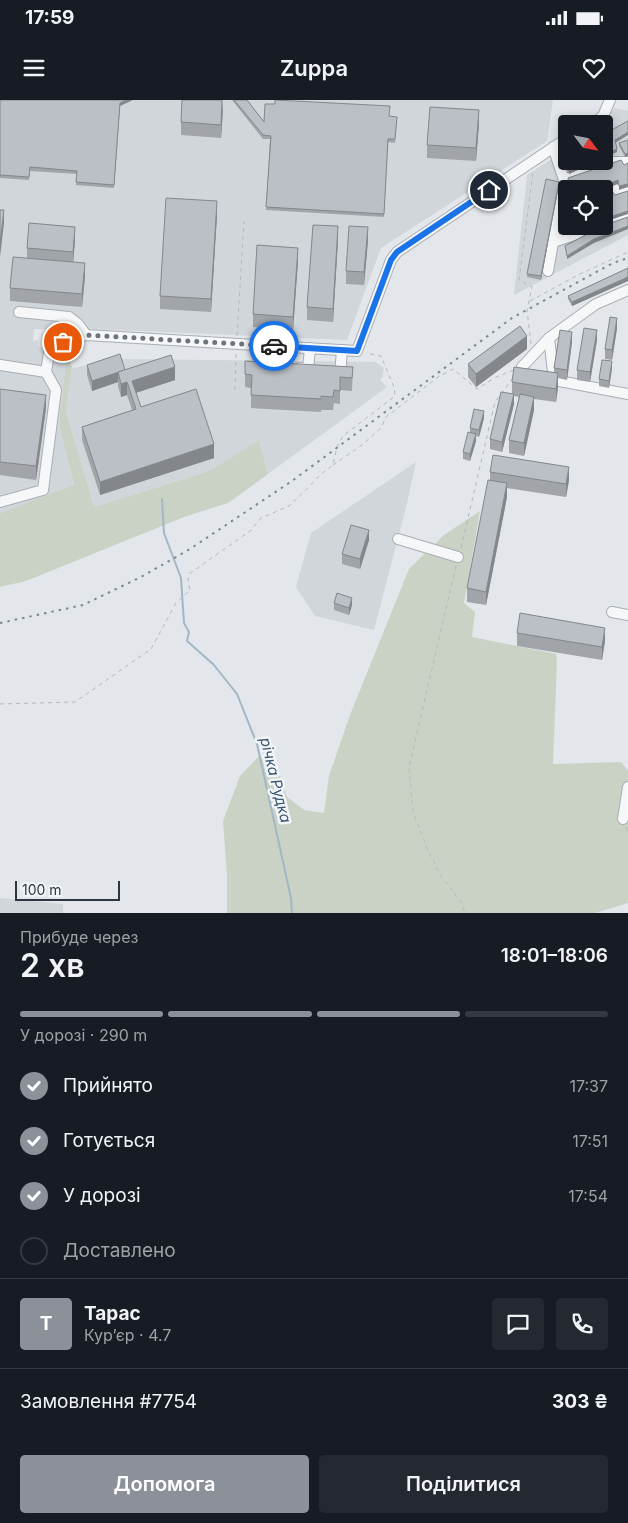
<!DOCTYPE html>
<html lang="uk">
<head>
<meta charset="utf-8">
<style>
	:root { --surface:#171b24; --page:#242831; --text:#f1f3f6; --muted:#9ea1a6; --line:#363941; --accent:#8c9099 }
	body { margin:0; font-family:Inter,sans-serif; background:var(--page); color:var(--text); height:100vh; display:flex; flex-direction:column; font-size:19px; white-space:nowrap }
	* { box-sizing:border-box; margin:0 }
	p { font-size:16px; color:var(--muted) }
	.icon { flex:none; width:28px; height:28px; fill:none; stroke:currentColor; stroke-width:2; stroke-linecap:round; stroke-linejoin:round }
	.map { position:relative; height:813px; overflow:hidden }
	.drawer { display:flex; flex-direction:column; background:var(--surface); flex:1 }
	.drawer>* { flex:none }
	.needle { width:32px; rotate:122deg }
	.controls { position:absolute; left:558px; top:15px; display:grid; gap:10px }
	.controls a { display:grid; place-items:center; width:55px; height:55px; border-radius:5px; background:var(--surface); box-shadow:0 2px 12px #0003; font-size:25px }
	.scale { position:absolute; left:15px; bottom:12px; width:105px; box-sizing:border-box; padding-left:5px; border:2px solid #2d3640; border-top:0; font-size:14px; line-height:18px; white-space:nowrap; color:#2d3640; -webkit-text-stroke:4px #f2f5f7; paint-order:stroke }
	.pin { position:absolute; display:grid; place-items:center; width:42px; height:42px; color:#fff; margin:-21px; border:2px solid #fff; border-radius:50%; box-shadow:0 1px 5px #0007 }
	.courier { position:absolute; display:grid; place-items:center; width:50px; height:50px; margin:-25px; border:4px solid #1a73e8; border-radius:50%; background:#fff; color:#222; box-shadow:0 1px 6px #0007 }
	.summary em { font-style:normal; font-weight:600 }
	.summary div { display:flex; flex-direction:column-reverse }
	.summary { display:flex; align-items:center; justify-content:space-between; height:85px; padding:0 20px }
	h1 { font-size:32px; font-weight:600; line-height:38px }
	.bar { display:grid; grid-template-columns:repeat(4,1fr); gap:8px 5px; align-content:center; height:60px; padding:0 20px }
	.bar i { height:6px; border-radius:4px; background:var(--line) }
	.bar .active { background:var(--accent) }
	.bar p { grid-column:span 4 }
	.line { display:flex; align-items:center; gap:12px; padding:0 20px; border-top:1px solid var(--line) }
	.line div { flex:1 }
	.round { display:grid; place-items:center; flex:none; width:52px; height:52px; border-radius:5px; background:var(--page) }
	ol { padding:0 20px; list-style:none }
	li { display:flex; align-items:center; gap:15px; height:55px }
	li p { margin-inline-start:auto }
	li .icon { padding:5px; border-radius:50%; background:var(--accent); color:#fff; stroke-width:4 }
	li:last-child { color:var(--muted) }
	li i { width:28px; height:28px; border:2px solid var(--line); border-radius:50% }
	.action { display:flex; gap:10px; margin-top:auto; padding:10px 20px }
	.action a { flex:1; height:58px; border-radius:5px; background:var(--accent); color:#fff; font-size:20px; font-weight:600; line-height:58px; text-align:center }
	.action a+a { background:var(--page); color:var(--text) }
	.status { display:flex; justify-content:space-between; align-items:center; height:35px; padding:0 25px; background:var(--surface); direction:ltr }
	.status svg { height:14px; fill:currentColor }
	header { display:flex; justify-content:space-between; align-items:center; height:65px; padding:0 20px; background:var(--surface); font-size:22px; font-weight:600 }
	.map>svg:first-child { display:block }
	.built { fill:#d1d6db; fill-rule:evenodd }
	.green { fill:#cad2c5 }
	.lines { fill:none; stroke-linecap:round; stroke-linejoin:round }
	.stream { stroke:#a2b7c5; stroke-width:2 }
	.minor-casing { stroke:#a9aeb4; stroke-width:12 }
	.path { stroke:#b5b9bd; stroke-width:1; stroke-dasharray:4 4; stroke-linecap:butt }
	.minor { stroke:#f5f7f8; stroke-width:10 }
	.rail { stroke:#7e8891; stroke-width:2; stroke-dasharray:2.5 5; stroke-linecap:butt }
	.wall { fill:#a1a5aa }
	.shaded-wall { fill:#83868b }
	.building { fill:#bbc0c6; stroke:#83868b }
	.done { stroke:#6d747c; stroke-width:5; stroke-dasharray:0 9 }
	.route { stroke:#1a73e8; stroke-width:6 }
	.labels { text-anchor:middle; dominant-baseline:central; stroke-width:5; stroke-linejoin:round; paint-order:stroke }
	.water-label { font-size:15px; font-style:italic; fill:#3b596f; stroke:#f2f5f7 }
</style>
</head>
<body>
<div class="status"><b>17:59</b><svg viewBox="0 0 49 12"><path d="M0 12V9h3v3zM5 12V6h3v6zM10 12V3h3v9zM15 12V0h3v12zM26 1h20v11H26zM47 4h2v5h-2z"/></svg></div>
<header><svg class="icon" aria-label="menu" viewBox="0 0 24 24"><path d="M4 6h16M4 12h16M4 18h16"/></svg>Zuppa<svg class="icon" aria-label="heart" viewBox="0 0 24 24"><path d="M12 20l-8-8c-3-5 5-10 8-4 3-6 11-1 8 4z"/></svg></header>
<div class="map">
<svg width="628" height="813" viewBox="0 0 628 813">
	<rect width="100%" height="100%" fill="#e3e6ea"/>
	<!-- built -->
	<g class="built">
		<path d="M0 0H553L547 41 381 148 347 240 93 229H34L33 241 38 240V247L67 251 59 326 74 386 0 413Z"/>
		<path d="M615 8 628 11V135L514 195 527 75 566 50V61H604V24H600ZM566 89H604V126H566Z"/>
		<path d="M122 259 375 262 384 268 382 278 380 280 387 287 268 374 259 340 209 371 94 407 66 311 72 268Z"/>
		<path d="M416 362 407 403 374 530 315 516 296 487 311 433Z"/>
		<path d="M0 798 63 804V813H0Z"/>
	</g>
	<!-- green -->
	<g class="green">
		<path d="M67 251 72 268 66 311 94 407 209 371 259 340 268 374 228 403 184 417 26 481 0 487V413L74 385 59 326Z"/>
		<path d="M480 411 464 503 475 512 472 537 556 554 557 560 553 664 621 662 628 671V803L595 813H227V775L223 721 240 676 259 656 279 673 287 697 304 710 324 713 329 676 350 615 409 469 444 435Z"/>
	</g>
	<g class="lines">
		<!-- stream -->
		<path class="stream" d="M162 399 164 433 181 478 184 523 189 532 187 541 214 565 237 594 257 644 291 798 292 813"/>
		<!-- minor casing -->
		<g class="minor-casing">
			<g id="minor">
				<path d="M593 24 603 16 610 0"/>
				<path d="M553 47 564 80 614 62H628"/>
				<path d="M604 93 616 89 618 94 628 90"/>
				<path d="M604 125 628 117"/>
				<path d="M553 142 601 126"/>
				<path d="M548 171 564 80"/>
				<path d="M19 212 69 217 78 224 86 235"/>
				<path d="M549 238 554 280 628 294"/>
				<path d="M0 265 46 272"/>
				<path d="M522 267 549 238 596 204 628 190"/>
				<path d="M300 268 308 269 310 248"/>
				<path d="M340 275 342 250"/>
				<path d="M0 402 43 390 56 290 46 272 49 253 63 242 86 235 357 251 391 160 397 152 566 39"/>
				<path d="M398 439 458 457"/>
				<path d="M612 512 628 515"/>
				<path d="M623 719 628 687"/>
			</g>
		</g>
		<!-- path -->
		<g class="path">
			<path d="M530 201 578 175 628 152"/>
			<path d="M237 236 244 121"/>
			<path d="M531 244 527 210 532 187 519 180 533 72"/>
			<path d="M235 290 236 253"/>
			<path d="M333 365 362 345 381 328 386 317 438 277 453 269 477 289 496 277 514 270"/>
			<path d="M461 448 495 302 512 279"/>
			<path d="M456 466 409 667 413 712 427 748 441 776 461 802 465 813"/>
			<path d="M0 604 75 602 151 549 176 503 190 490 188 481 189 474 250 431 261 418 289 406 308 388 320 375 333 365 337 347 343 336 395 296 394 287 381 256 366 253"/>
			<path d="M626 727 628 734"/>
		</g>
		<!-- minor -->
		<use href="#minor" class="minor"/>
		<!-- rail -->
		<path class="rail" d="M0 523 83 505 141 477 190 449 292 381 512 218 613 163 628 158"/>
	</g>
	<!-- wall -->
	<g class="wall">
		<path d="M0 0 120 6 114 88 76 85 77 74 30 71 29 80 0 78Z"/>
		<path d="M232 0H247L264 22 389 16 397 20 395 43 388 42 384 117 266 110 270 39H263Z"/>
		<path d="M223 9 221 38 181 35V22Z"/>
		<path d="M479 24 476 61 427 58V45Z"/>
		<path d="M628 40 625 57 619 46V43Z"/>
		<path d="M562 57 566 61H597L569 74 562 61Z"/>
		<path d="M559 85 541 180 527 177V174Z"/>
		<path d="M566 106V135L561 124V121L566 117 562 111V107Z"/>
		<path d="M217 115 211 212 160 209V196Z"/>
		<path d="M75 140 73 162 85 176 82 207 10 201V188L27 158V148Z"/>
		<path d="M338 140 333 222 307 220V207Z"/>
		<path d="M368 140 364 185 346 184V171Z"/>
		<path d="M298 161 293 230 253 227V214Z"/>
		<path d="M628 168V181L572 206 568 199V196Z"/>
		<path d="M617 228 612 260 605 259V249Z"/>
		<path d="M597 240 590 282 577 280V270Z"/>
		<path d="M572 242 567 280 558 278V287L556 302 534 299V310L524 356 509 353V340L519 297 514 296V304L502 352 490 349V339L512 294V282L554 273V268Z"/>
		<path d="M527 249 476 287 468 277V264Z"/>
		<path d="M87 265 125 270 175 280 136 293 141 307 214 358 100 395 82 340V327L132 310 127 295 121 297 118 286V282L92 291 87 275Z"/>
		<path d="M353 267 352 291 340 290V304L334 303 333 310H321V312L251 308V288L245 287V274Z"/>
		<path d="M612 268 609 288 599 286V279Z"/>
		<path d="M0 289 46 308 36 380 0 375Z"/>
		<path d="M484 318 479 337 476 336V341L470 361 463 359V352L470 332V328Z"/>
		<path d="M490 372 569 380 566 397 507 388V397L486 505 467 502V488L490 380Z"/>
		<path d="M369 440 360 469 342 464V454Z"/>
		<path d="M334 503 352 505 349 515 334 510Z"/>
		<path d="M517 533 605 541 602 560 517 546Z"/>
	</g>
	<!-- shaded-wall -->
	<g class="shaded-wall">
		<path d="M126 0H133L120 6 114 88 120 3Z"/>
		<path d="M223 0V9L221 38V25Z"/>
		<path d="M479 10V24L476 61V48Z"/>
		<path d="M628 32V35L615 43V40Z"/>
		<path d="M617 49V52L604 58V55Z"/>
		<path d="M628 53V56L625 57V54Z"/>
		<path d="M590 61H597L569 74V71Z"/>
		<path d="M618 80V84L604 89H595Z"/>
		<path d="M559 82V85L541 180V176Z"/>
		<path d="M628 84V87L619 90V86Z"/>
		<path d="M217 101V115L211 212V199Z"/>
		<path d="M4 110V123L0 157V143Z"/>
		<path d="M628 111V114L604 122V119Z"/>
		<path d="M338 126V140L333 222V209Z"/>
		<path d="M581 126H591L566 135V131Z"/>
		<path d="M628 126V129L594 143 567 159V156L594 139Z"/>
		<path d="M75 127V140L73 165V152Z"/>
		<path d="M368 127V140L364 185V172Z"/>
		<path d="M298 148V161L293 230V217Z"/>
		<path d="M85 163V176L82 207V194Z"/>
		<path d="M628 177V181L572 206V202Z"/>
		<path d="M617 218V228L612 260V250Z"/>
		<path d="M597 230V240L590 282V272Z"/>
		<path d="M572 232V242L567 280V270Z"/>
		<path d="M527 236V249L476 287V274Z"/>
		<path d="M612 261V268L609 288V281Z"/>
		<path d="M175 267V280L132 294V281Z"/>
		<path d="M125 270 118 272V282L92 291V281Z"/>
		<path d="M558 273V287L556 302V289Z"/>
		<path d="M127 282V295L121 297V284Z"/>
		<path d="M514 294V304L502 352V342Z"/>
		<path d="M46 295V308L36 380V366Z"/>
		<path d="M534 297V310L524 356V343Z"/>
		<path d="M484 311V318L479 337V330Z"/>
		<path d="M476 334V341L470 361V354Z"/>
		<path d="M214 344V358L100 395V382Z"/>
		<path d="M569 367V380L566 397V384Z"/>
		<path d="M507 383V397L486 505V492Z"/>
		<path d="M369 430V440L360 469V459Z"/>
		<path d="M352 498V505L349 515V508Z"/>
		<path d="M605 528V541L602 560V547Z"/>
	</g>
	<!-- building -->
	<g class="building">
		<path d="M0 0H126L120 3 114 85 76 82 77 71 30 67 29 77 0 75Z"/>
		<path d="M182 0H222L221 25 181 22Z"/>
		<path d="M234 0H247L264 22 265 4H275V0L390 6 389 16 397 17 395 39H388L384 114 266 107 271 36 263 35Z"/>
		<path d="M430 7 479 10 476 48 427 45Z"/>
		<path d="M628 21V32L615 40 617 49 604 55V34Z"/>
		<path d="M628 40V53L625 54 619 43Z"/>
		<path d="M566 55V61H590L569 71 562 57Z"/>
		<path d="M621 60 624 65 628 63V84L619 86 618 80 595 89H570L568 78Z"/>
		<path d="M546 79 559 82 541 176 527 174Z"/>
		<path d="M611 90 615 95 628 91V111L604 119V93Z"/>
		<path d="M166 98 217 101 211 199 160 196Z"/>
		<path d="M566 106V114L562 107Z"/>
		<path d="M0 110H4L0 143Z"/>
		<path d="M566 117V126H581L566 131 561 121Z"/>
		<path d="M628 117V126L594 139 567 156 565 146 602 126Z"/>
		<path d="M29 123 75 127 73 152 27 148Z"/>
		<path d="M313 125 338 126 333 209 307 207Z"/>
		<path d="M349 126 368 127 364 172 346 171Z"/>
		<path d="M257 145 298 148 293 217 253 214Z"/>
		<path d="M13 157 85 163 82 194 10 188Z"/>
		<path d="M628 168V177L572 202 568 196Z"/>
		<path d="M610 217 617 218 612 250 605 249Z"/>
		<path d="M520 226 527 236 476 274 468 264Z"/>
		<path d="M584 228 597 230 590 272 577 270Z"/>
		<path d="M560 230 572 232 567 270 554 268Z"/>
		<path d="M120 254 125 270 92 281 87 265Z"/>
		<path d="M171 255 175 267 132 281 141 307 196 289 214 344 100 382 82 327 136 309 127 282 121 284 118 272Z"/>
		<path d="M602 260 612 261 609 281 599 279Z"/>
		<path d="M245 261 353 267 352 278 340 277V291L334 290 333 297 321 296V299L251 295 252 275 245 274Z"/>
		<path d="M514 267 558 273 556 289 512 282Z"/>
		<path d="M0 289 46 295 36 366 0 362Z"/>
		<path d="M501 292 514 294 502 342 490 339Z"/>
		<path d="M520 294 534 297 524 343 509 340Z"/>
		<path d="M474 309 484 311 479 330 470 328Z"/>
		<path d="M468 332 476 334 470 354 463 352Z"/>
		<path d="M493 355 569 367 566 384 490 372Z"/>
		<path d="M488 380 507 383 486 492 467 488Z"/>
		<path d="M351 425 369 430 360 459 342 454Z"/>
		<path d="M337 493 352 498 349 508 334 503Z"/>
		<path d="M520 513 605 528 602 547 517 533Z"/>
	</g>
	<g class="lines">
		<!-- done -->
		<path class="done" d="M63 242 86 235 274 246"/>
		<!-- route -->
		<path class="route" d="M274 246 357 251 391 160 397 152 489 90"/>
	</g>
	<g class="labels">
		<!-- water labels -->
		<g class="water-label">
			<text transform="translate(276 680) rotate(76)">річка Рудка</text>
		</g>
	</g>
</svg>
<div class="controls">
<a><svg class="needle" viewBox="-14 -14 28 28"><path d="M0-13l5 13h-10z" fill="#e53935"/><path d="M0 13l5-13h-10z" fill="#9ea1a6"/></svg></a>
<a><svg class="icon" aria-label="locate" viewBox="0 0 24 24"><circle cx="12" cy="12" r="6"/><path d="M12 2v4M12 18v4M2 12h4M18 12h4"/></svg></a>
</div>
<div class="scale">100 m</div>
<div class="pin" style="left:63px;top:242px;background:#ea580c"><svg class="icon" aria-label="bag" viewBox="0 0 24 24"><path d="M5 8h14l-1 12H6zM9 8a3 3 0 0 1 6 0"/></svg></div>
<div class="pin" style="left:489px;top:90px;background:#1f2937"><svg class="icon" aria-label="home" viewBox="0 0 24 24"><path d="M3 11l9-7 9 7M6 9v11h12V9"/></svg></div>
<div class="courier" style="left:274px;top:246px"><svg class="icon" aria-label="car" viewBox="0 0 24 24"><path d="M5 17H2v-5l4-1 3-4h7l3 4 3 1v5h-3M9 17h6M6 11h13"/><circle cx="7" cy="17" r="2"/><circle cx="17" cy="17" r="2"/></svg></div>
</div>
<section class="drawer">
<div class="summary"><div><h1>2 хв</h1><p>Прибуде через</p></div><em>18:01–18:06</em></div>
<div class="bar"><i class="active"></i><i class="active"></i><i class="active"></i><i></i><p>У дорозі · 290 m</p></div>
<ol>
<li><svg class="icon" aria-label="check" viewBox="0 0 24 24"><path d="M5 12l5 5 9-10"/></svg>Прийнято<p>17:37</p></li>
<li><svg class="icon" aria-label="check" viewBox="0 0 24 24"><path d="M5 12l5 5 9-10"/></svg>Готується<p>17:51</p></li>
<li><svg class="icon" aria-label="check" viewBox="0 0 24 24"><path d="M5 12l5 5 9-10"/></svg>У дорозі<p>17:54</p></li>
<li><i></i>Доставлено</li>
</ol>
<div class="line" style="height:90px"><b class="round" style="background:var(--accent);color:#fff">Т</b><div><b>Тарас</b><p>Кур’єр · 4.7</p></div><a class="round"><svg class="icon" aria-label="chat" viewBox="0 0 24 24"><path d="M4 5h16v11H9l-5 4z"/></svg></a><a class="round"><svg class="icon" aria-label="phone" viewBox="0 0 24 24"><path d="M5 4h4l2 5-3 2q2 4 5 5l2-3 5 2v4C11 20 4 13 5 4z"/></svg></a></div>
<div class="line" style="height:65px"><div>Замовлення #7754</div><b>303 ₴</b></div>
<div class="action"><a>Допомога</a><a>Поділитися</a></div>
</section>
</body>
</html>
